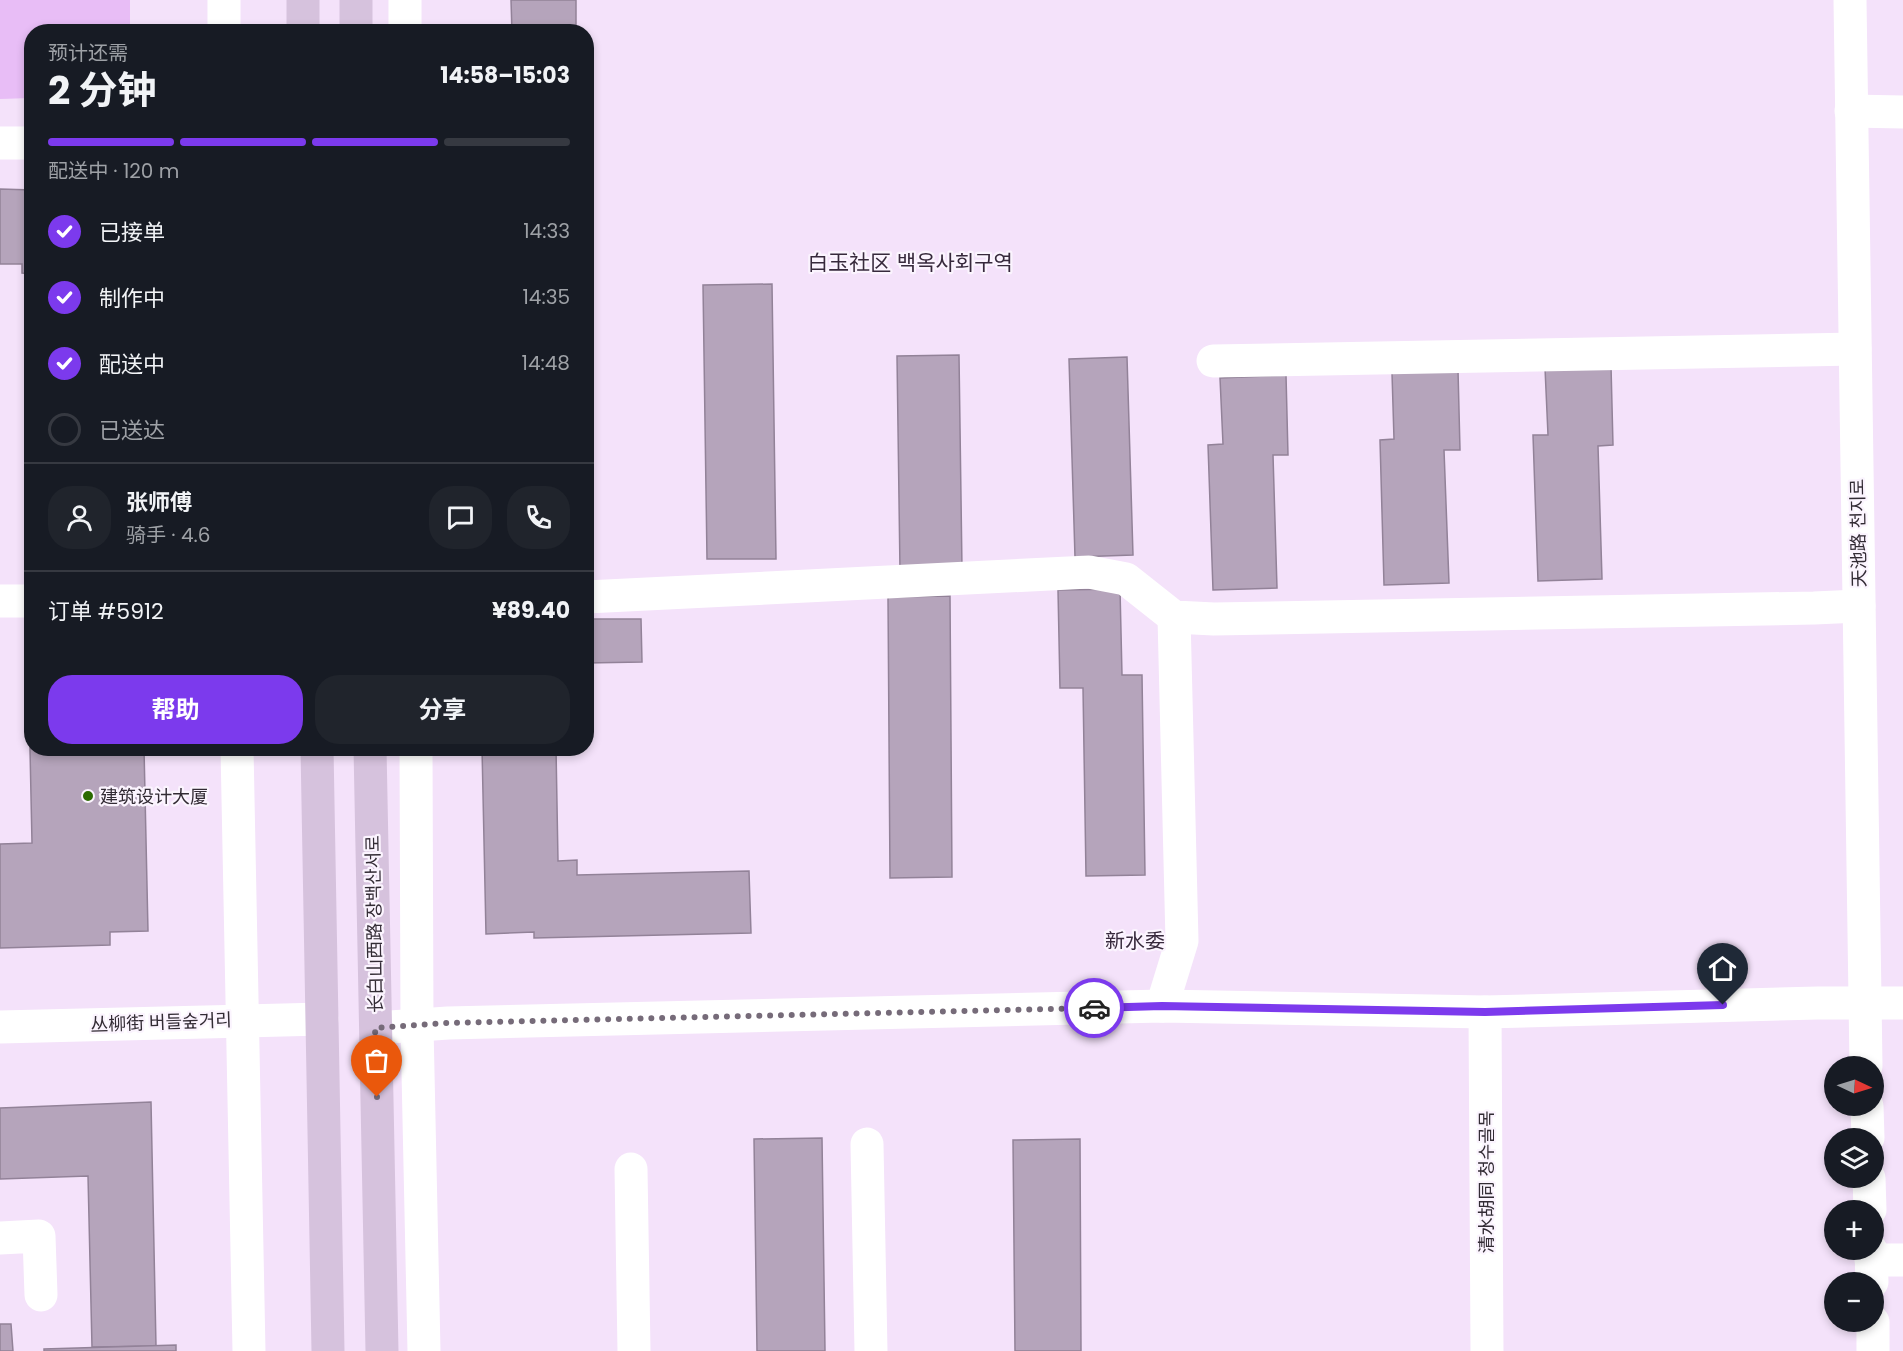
<!DOCTYPE html>
<html lang="zh">
<head>
<meta charset="utf-8">
<style>
	:root { --surface:#171b24; --page:#20242c; --text:#f1f3f6; --muted:#9ea1a6; --line:#363941; --accent:#7c3aed }
	body { margin:0; font-family:Poppins,"Noto Sans SC","Noto Sans KR",sans-serif; background:var(--page); color:var(--text); height:100vh; display:flex; flex-direction:column; font-size:22px; white-space:nowrap }
	* { box-sizing:border-box; margin:0 }
	p { font-size:20px; color:var(--muted) }
	.icon { flex:none; width:33px; height:33px; fill:none; stroke:currentColor; stroke-width:2; stroke-linecap:round; stroke-linejoin:round }
	.map { position:relative; flex:1; overflow:hidden }
	.side { position:absolute; left:24px; top:24px; width:570px; height:732px; display:flex; flex-direction:column; background:var(--surface); border-radius:24px; box-shadow:0 3px 9px #0003 }
	.side>* { flex:none }
	.needle { width:39px; rotate:94deg }
	.controls { position:absolute; left:1824px; top:1056px; display:grid; gap:12px }
	.controls a { display:grid; place-items:center; width:60px; height:60px; border-radius:50%; background:var(--surface); box-shadow:0 3px 9px #0003; font-size:30px }
	.pin { position:absolute; display:grid; place-items:center; width:51px; height:51px; color:#fff; margin:-62px -26px; border-radius:50% 50% 50% 0; rotate:-45deg; box-shadow:0 0 6px #0007 }
	.pin .icon { rotate:45deg }
	.courier { position:absolute; display:grid; place-items:center; width:60px; height:60px; margin:-30px; border:4px solid #7c3aed; border-radius:50%; background:#fff; color:#222; box-shadow:0 2px 8px #0007 }
	.overview em { font-style:normal; font-weight:700 }
	.overview div { display:flex; flex-direction:column-reverse }
	.overview { display:flex; align-items:center; justify-content:space-between; height:102px; padding:0 24px }
	h1 { font-size:39px; font-weight:700; line-height:45px }
	.bar { display:grid; grid-template-columns:repeat(4,1fr); gap:9px 6px; align-content:center; height:72px; padding:0 24px }
	.bar i { height:8px; border-radius:4px; background:var(--line) }
	.bar .selected { background:var(--accent) }
	.bar p { grid-column:span 4 }
	.line { display:flex; align-items:center; gap:15px; padding:0 24px; border-top:2px solid var(--line) }
	.line div { flex:1 }
	.round { display:grid; place-items:center; flex:none; width:63px; height:63px; border-radius:24px; background:var(--page) }
	ol { padding:0 24px; list-style:none }
	li { display:flex; align-items:center; gap:18px; height:66px }
	li p { margin-inline-start:auto }
	li .icon { padding:6px; border-radius:50%; background:var(--accent); color:#fff; stroke-width:4 }
	li:last-child { color:var(--muted) }
	li i { width:33px; height:33px; border:3px solid var(--line); border-radius:50% }
	.action { display:flex; gap:12px; margin-top:auto; padding:12px 24px }
	.action a { flex:1; height:69px; border-radius:24px; background:var(--accent); color:#fff; font-size:24px; font-weight:700; line-height:69px; text-align:center }
	.action a+a { background:var(--page); color:var(--text) }
	.map>svg:first-child { display:block }
	.green { fill:#e8bdf6 }
	.building { fill:#b5a4bb; stroke:#928298; stroke-width:1.5 }
	.lines { fill:none; stroke-linecap:round; stroke-linejoin:round }
	.minor { stroke:#fff; stroke-width:33 }
	.major { stroke:#d6c2dd; stroke-width:33 }
	.done { stroke:#766b79; stroke-width:6; stroke-dasharray:0 10.8 }
	.route { stroke:#7c3aed; stroke-width:8 }
	.poi-dot { fill:#2b6b00; stroke:#fbf4fe; stroke-width:2 }
	.labels { text-anchor:middle; dominant-baseline:central; stroke-width:4.5; stroke-linejoin:round; paint-order:stroke }
	.street-label { font-size:18px; fill:#322b34; stroke:#fbf4fe }
	.poi-label { font-size:18px; fill:#322b34; stroke:#fbf4fe; text-anchor:start }
	.neighbourhood-label { font-size:20px; fill:#37293c; stroke:#fbf4fe }
	.quarter-label { font-size:21px; fill:#37293c; stroke:#fbf4fe }
</style>
</head>
<body>
<div class="map">
<svg width="1903" height="1351" viewBox="0 0 1903 1351">
	<rect width="100%" height="100%" fill="#f4e2fa"/>
	<!-- green -->
	<path class="green" d="M0 0H130V31L32 32 31 98 0 99Z"/>
	<!-- building -->
	<g class="building">
		<path d="M511 0H576V32H512Z"/>
		<path d="M0 189 32 190V274L22 273V264H0Z"/>
		<path d="M772 284 776 559H707L703 285Z"/>
		<path d="M959 355 962 569 900 571 897 356Z"/>
		<path d="M1127 357 1133 555 1075 557 1069 359Z"/>
		<path d="M1611 366 1613 445 1598 446 1602 579 1538 581 1533 435H1548L1545 368Z"/>
		<path d="M1458 370 1460 450H1444L1449 583 1384 585 1380 440 1394 439 1392 373Z"/>
		<path d="M1286 375 1288 455H1273L1277 588 1213 590 1208 445 1223 444 1220 378Z"/>
		<path d="M1120 589 1122 675H1142L1145 875 1086 876 1083 688H1060L1058 590Z"/>
		<path d="M950 596 952 877 890 878 888 597Z"/>
		<path d="M586 619H641L642 662 586 663Z"/>
		<path d="M28 656H32V748H144L148 931 110 932V945L0 948V844L32 843Z"/>
		<path d="M482 748H556L558 861 577 860V875L749 871 751 933 534 938V932L486 934Z"/>
		<path d="M151 1102 156 1346 92 1347 88 1176 0 1179V1108Z"/>
		<path d="M822 1138 825 1351H757L754 1139Z"/>
		<path d="M1080 1139 1081 1351H1015L1013 1140Z"/>
		<path d="M0 1324H11L13 1351H0Z"/>
		<path d="M176 1345V1351H44V1349Z"/>
	</g>
	<g class="lines">
		<!-- minor -->
		<g class="minor">
			<path d="M224 0V32"/>
			<path d="M405 0V32"/>
			<path d="M1850 0 1866 1066"/>
			<path d="M1851 111 1903 112"/>
			<path d="M0 143H32"/>
			<path d="M1213 361 1855 349"/>
			<path d="M586 597 1089 572 1126 579 1174 617 1214 619 1814 608 1859 606"/>
			<path d="M0 601H32"/>
			<path d="M237 748 249 1351"/>
			<path d="M416 748 417 1026 424 1351"/>
			<path d="M1162 1006 1182 941 1174 617"/>
			<path d="M1485 1012 1487 1351"/>
			<path d="M0 1027 322 1019"/>
			<path d="M376 1028 448 1023 1162 1006 1485 1012 1818 1003H1903"/>
			<path d="M1867 1106 1868 1138"/>
			<path d="M867 1144 871 1351"/>
			<path d="M631 1169 634 1351"/>
			<path d="M1869 1178 1870 1210"/>
			<path d="M0 1238 39 1236 41 1295"/>
			<path d="M1871 1250 1872 1282"/>
			<path d="M1871 1260H1903"/>
			<path d="M1873 1322V1351"/>
		</g>
		<!-- major -->
		<g class="major">
			<path d="M303 0V32"/>
			<path d="M356 0V32"/>
			<path d="M317 748 328 1351"/>
			<path d="M370 748 382 1351"/>
		</g>
	</g>
	<g class="lines">
		<!-- done -->
		<path class="done" d="M377 1097 375 1028 448 1023 1094 1008"/>
		<!-- route -->
		<path class="route" d="M1094 1008 1162 1006 1485 1012 1723 1005"/>
	</g>
	<!-- markers -->
	<circle class="poi-dot" cx="88" cy="796" r="6"/>
	<g class="labels">
		<!-- street labels -->
		<g class="street-label">
			<text transform="translate(1858 533) rotate(-91)">天池路 천지로</text>
			<text transform="translate(374 924) rotate(-91)">长白山西路 장백산서로</text>
			<text transform="translate(161 1022) rotate(-2)">丛柳街 버들숲거리</text>
			<text transform="translate(1486 1182) rotate(-90)">清水胡同 청수골목</text>
		</g>
		<!-- poi labels -->
		<g class="poi-label">
			<text x="100" y="796">建筑设计大厦</text>
		</g>
		<!-- neighbourhood labels -->
		<g class="neighbourhood-label">
			<text x="1135" y="941">新水委</text>
		</g>
		<!-- quarter labels -->
		<g class="quarter-label">
			<text x="910" y="262">白玉社区 백옥사회구역</text>
		</g>
	</g>
</svg>
<div class="controls">
<a><svg class="needle" viewBox="-14 -14 28 28"><path d="M0-13l5 13h-10z" fill="#e53935"/><path d="M0 13l5-13h-10z" fill="#9ea1a6"/></svg></a>
<a><svg class="icon" aria-label="layers" viewBox="0 0 24 24"><path d="M12 4l9 5-9 5-9-5zM3 14l9 5 9-5"/></svg></a>
<a>+</a>
<a>−</a>
</div>
<div class="pin" style="left:377px;top:1097px;background:#ea580c"><svg class="icon" aria-label="bag" viewBox="0 0 24 24"><path d="M5 8h14l-1 12H6zM9 8a3 3 0 0 1 6 0"/></svg></div>
<div class="pin" style="left:1723px;top:1005px;background:#1f2937"><svg class="icon" aria-label="home" viewBox="0 0 24 24"><path d="M3 11l9-7 9 7M6 9v11h12V9"/></svg></div>
<div class="courier" style="left:1094px;top:1008px"><svg class="icon" aria-label="car" viewBox="0 0 24 24"><path d="M5 17H2v-5l4-1 3-4h7l3 4 3 1v5h-3M9 17h6M6 11h13"/><circle cx="7" cy="17" r="2"/><circle cx="17" cy="17" r="2"/></svg></div>
<section class="side">
<div class="overview"><div><h1>2 分钟</h1><p>预计还需</p></div><em>14:58–15:03</em></div>
<div class="bar"><i class="selected"></i><i class="selected"></i><i class="selected"></i><i></i><p>配送中 · 120 m</p></div>
<ol>
<li><svg class="icon" aria-label="check" viewBox="0 0 24 24"><path d="M5 12l5 5 9-10"/></svg>已接单<p>14:33</p></li>
<li><svg class="icon" aria-label="check" viewBox="0 0 24 24"><path d="M5 12l5 5 9-10"/></svg>制作中<p>14:35</p></li>
<li><svg class="icon" aria-label="check" viewBox="0 0 24 24"><path d="M5 12l5 5 9-10"/></svg>配送中<p>14:48</p></li>
<li><i></i>已送达</li>
</ol>
<div class="line" style="height:108px"><a class="round"><svg class="icon" aria-label="person" viewBox="0 0 24 24"><circle cx="12" cy="8" r="4"/><path d="M4 21q1-7 8-7t8 7"/></svg></a><div><b>张师傅</b><p>骑手 · 4.6</p></div><a class="round"><svg class="icon" aria-label="chat" viewBox="0 0 24 24"><path d="M4 5h16v11H9l-5 4z"/></svg></a><a class="round"><svg class="icon" aria-label="phone" viewBox="0 0 24 24"><path d="M5 4h4l2 5-3 2q2 4 5 5l2-3 5 2v4C11 20 4 13 5 4z"/></svg></a></div>
<div class="line" style="height:78px"><div>订单 #5912</div><b>¥89.40</b></div>
<div class="action"><a>帮助</a><a>分享</a></div>
</section>
</div>
</body>
</html>
